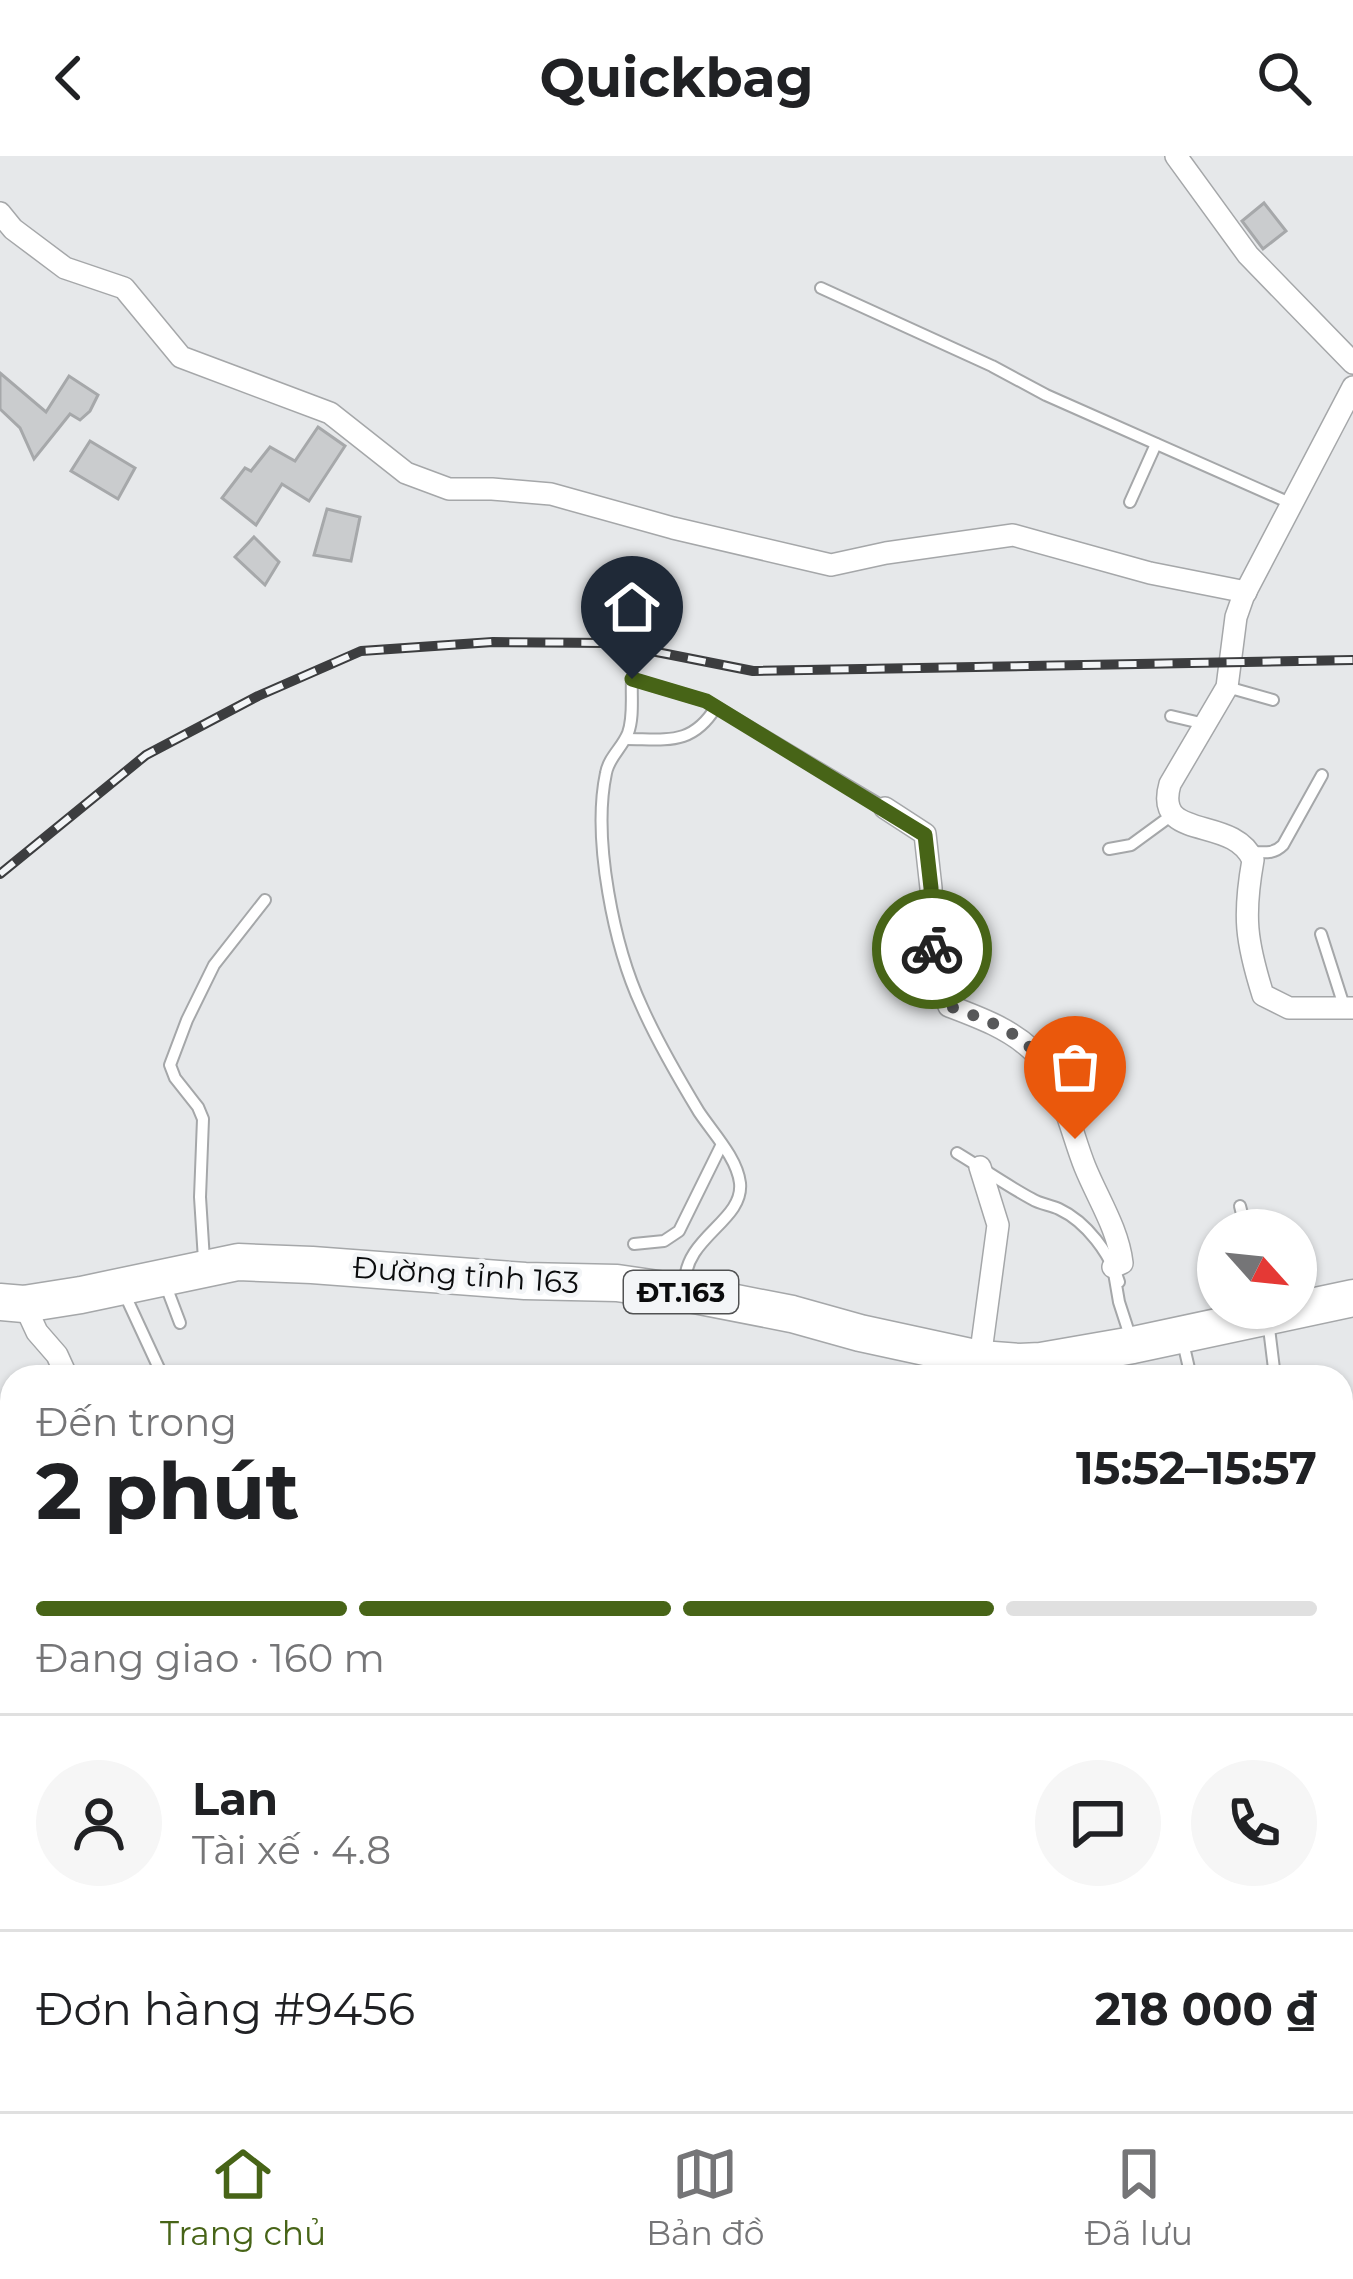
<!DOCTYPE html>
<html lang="vi">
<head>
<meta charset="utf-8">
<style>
	:root { --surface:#fff; --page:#f6f6f6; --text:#202124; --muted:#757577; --line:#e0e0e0; --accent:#476417 }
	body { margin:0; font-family:Montserrat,sans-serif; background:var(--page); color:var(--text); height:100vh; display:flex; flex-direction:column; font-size:45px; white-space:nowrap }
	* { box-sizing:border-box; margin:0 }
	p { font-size:39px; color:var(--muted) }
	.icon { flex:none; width:66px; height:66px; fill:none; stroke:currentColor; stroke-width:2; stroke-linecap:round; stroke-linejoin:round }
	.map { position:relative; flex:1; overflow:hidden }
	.details { position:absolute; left:0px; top:1209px; width:1353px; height:747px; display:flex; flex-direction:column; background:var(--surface); border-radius:36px 36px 0 0; box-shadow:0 3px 9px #0004 }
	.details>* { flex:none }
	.needle { width:78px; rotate:117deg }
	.controls { position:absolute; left:1197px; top:1053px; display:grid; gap:24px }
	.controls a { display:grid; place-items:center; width:120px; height:120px; border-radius:50%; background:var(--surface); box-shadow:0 3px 9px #0004; font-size:60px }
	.pin { position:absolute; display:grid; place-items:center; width:102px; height:102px; color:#fff; margin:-123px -51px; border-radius:50% 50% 50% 0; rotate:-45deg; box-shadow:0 0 12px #0007 }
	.pin .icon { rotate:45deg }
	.courier { position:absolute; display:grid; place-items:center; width:120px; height:120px; margin:-60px; border:9px solid #476417; border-radius:50%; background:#fff; color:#222; box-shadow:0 3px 15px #0007 }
	.head em { font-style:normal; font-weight:700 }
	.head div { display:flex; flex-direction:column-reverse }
	.head { display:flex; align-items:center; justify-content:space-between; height:204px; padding:0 36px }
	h1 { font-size:78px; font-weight:700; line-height:90px }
	.bar { display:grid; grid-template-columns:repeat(4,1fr); gap:18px 12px; align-content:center; height:144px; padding:0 36px }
	.bar i { height:15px; border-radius:9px; background:var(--line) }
	.bar .on { background:var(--accent) }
	.bar p { grid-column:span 4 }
	.line { display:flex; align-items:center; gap:30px; padding:0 36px; border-top:3px solid var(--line) }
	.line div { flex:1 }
	.round { display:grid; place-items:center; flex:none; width:126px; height:126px; border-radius:63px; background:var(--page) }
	header { display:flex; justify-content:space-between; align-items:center; height:156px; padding:0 36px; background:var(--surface); font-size:54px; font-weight:700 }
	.tabs { display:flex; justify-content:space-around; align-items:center; height:168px; border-top:3px solid var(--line); background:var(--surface); font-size:33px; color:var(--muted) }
	.tabs a { display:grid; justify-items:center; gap:6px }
	.tabs .on { color:var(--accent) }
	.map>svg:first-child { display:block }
	.building { fill:#caccce; stroke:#a6a8aa; stroke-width:3 }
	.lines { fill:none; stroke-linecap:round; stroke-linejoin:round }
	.service-casing { stroke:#a5a7a9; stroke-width:14 }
	.minor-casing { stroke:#a5a7a9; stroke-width:24 }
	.primary-casing { stroke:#a5a7a9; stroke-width:39 }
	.service { stroke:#fff; stroke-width:10 }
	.minor { stroke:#fff; stroke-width:21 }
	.primary { stroke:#fff; stroke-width:36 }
	.rail-casing { stroke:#3c3d3f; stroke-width:10 }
	.rail { stroke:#f3f5f7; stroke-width:6; stroke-dasharray:18; stroke-linecap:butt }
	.done { stroke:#58595a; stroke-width:12; stroke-dasharray:0 21.6 }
	.route { stroke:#476417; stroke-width:15 }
	.labels { text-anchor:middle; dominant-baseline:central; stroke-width:9; stroke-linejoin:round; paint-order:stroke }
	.shield { fill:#f3f5f7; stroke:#515253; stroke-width:3 }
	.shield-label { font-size:27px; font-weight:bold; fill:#0b0c0d }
	.street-label { font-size:30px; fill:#0b0c0d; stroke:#f3f5f7 }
</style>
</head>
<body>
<header><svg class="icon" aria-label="back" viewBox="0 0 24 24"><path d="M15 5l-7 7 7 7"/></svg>Quickbag<svg class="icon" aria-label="search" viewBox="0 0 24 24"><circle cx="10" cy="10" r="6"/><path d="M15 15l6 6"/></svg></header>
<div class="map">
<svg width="1353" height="1955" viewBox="0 0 1353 1955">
	<rect width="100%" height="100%" fill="#e6e8ea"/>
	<!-- building -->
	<g class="building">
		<path d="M1264 47 1286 75 1263 93 1242 65Z"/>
		<path d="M0 217 46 256 69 220 98 239 90 255 80 264 70 258 34 303 20 272 0 253Z"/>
		<path d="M318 271 345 290 309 345 282 328 256 369 222 342 245 312 251 315 270 291 295 305Z"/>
		<path d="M90 285 135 312 118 343 71 315Z"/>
		<path d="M327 353 360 361 351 405 314 399Z"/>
		<path d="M254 381 279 406 265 429 235 401Z"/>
	</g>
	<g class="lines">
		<!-- service casing -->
		<g class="service-casing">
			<g id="service">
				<path d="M821 132 992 210 1046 239 1290 347"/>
				<path d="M1130 346 1156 288"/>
				<path d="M1227 531 1273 544"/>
				<path d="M1171 560 1205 568"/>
				<path d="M626 583C667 583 692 590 716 551"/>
				<path d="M1109 693 1131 689 1172 659"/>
				<path d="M1250 696C1263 696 1273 699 1283 689L1322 619"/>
				<path d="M1321 778 1345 853"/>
				<path d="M957 997C982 1012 1006 1029 1032 1043 1040 1048 1050 1049 1059 1053 1087 1066 1110 1098 1119 1126L1113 1111 1119 1146 1132 1186"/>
				<path d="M1240 1050 1246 1074"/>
				<path d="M634 1088 664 1085 679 1075 721 990"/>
				<path d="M204 1104 200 1041 203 963 198 951 175 922 170 909 187 864 214 809 265 744"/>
				<path d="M685 1128C684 1081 744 1065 740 1027 737 1002 713 977 699 956 679 923 658 887 642 851 614 791 592 683 606 617 609 601 622 592 628 577 634 561 631 540 632 523L706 545 884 651"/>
				<path d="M166 1130 180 1167"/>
				<path d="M125 1139 163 1221"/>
				<path d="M1268 1164 1275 1221"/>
				<path d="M1182 1182 1191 1221"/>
				<path d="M0 1532 12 1524"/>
				<path d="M236 1955 248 1944"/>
			</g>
		</g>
		<!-- minor casing -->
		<g class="minor-casing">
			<g id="minor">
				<path d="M1176 0 1248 99 1353 207"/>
				<path d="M0 57 13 73 65 112 124 132 181 201 330 257 406 317 449 333H492L551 338 673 372 831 409 886 397 1013 379 1150 417 1246 436"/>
				<path d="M1353 231 1243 441 1236 461 1227 531 1170 628C1153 687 1233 658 1253 704 1243 760 1246 785 1263 839L1289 852H1353"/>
				<path d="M885 652 925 678 931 732 932 810 949 850C978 861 1008 872 1031 893 1060 918 1071 977 1085 1011 1098 1043 1118 1073 1122 1107L1113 1111"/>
				<path d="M24 1148 37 1176 57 1199 67 1221"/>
				<path d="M980 1203 998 1069 980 1011"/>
				<path d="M1341 1628 1353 1625"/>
				<path d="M425 1944 432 1955"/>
				<path d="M1161 1944 1167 1955"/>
			</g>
		</g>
		<!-- primary casing -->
		<g class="primary-casing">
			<path id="primary" d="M0 1146 24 1148 81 1139 238 1106 312 1109 525 1125 617 1127 685 1137 792 1158 860 1177 980 1203 1019 1206 1041 1205 1133 1189 1353 1142"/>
		</g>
		<!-- service -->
		<use href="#service" class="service"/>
		<!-- minor -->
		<use href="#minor" class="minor"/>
		<!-- primary -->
		<use href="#primary" class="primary"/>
		<!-- rail casing -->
		<g class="rail-casing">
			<path id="rail" d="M0 718 146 599 258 540 361 495 493 486 611 487 753 515 1353 504"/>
		</g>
		<!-- rail -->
		<use href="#rail" class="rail"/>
	</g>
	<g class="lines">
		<!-- done -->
		<path class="done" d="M932 793V810L949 850C978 861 1012 872 1034 895 1056 917 1064 954 1075 983"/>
		<!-- route -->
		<path class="route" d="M632 523 706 545 925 679 931 732 932 793"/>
	</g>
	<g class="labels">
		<!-- shield labels -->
		<rect class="shield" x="624" y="1115" width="114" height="42" rx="9"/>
		<g class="shield-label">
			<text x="681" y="1136">ĐT.163</text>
		</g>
		<!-- street labels -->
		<g class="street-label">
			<text transform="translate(466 1119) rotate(4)">Đường tỉnh 163</text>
		</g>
	</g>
</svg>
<div class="controls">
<a><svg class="needle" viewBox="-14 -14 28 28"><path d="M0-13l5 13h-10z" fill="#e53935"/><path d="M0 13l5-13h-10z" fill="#757577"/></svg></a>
</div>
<div class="pin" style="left:1075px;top:983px;background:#ea580c"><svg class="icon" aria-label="bag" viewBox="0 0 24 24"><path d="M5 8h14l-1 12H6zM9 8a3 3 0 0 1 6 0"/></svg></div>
<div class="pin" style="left:632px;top:523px;background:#1f2937"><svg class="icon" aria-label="home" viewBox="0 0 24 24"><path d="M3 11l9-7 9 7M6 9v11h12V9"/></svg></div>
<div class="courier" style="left:932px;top:793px"><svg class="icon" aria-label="bike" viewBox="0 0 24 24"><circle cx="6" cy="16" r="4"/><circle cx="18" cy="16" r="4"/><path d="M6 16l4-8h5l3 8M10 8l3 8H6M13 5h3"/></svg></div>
<section class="details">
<div class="head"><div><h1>2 phút</h1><p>Đến trong</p></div><em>15:52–15:57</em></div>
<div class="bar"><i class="on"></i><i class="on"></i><i class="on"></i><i></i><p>Đang giao · 160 m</p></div>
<div class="line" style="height:216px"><a class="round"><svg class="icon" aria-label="person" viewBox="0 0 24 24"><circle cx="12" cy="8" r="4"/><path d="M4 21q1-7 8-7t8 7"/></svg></a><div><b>Lan</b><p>Tài xế · 4.8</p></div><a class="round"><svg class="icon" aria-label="chat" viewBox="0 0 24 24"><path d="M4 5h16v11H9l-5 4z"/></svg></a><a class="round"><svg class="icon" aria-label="phone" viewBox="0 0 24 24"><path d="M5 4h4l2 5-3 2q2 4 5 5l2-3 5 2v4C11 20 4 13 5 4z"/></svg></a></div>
<div class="line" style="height:156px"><div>Đơn hàng #9456</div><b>218 000 ₫</b></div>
</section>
</div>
<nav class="tabs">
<a class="on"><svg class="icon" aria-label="home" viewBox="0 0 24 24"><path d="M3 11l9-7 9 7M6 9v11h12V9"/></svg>Trang chủ</a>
<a><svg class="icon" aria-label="map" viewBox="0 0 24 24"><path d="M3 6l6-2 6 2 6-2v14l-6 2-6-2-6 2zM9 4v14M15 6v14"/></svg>Bản đồ</a>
<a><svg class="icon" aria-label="saved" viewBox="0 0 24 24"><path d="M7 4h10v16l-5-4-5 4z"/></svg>Đã lưu</a>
</nav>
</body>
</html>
